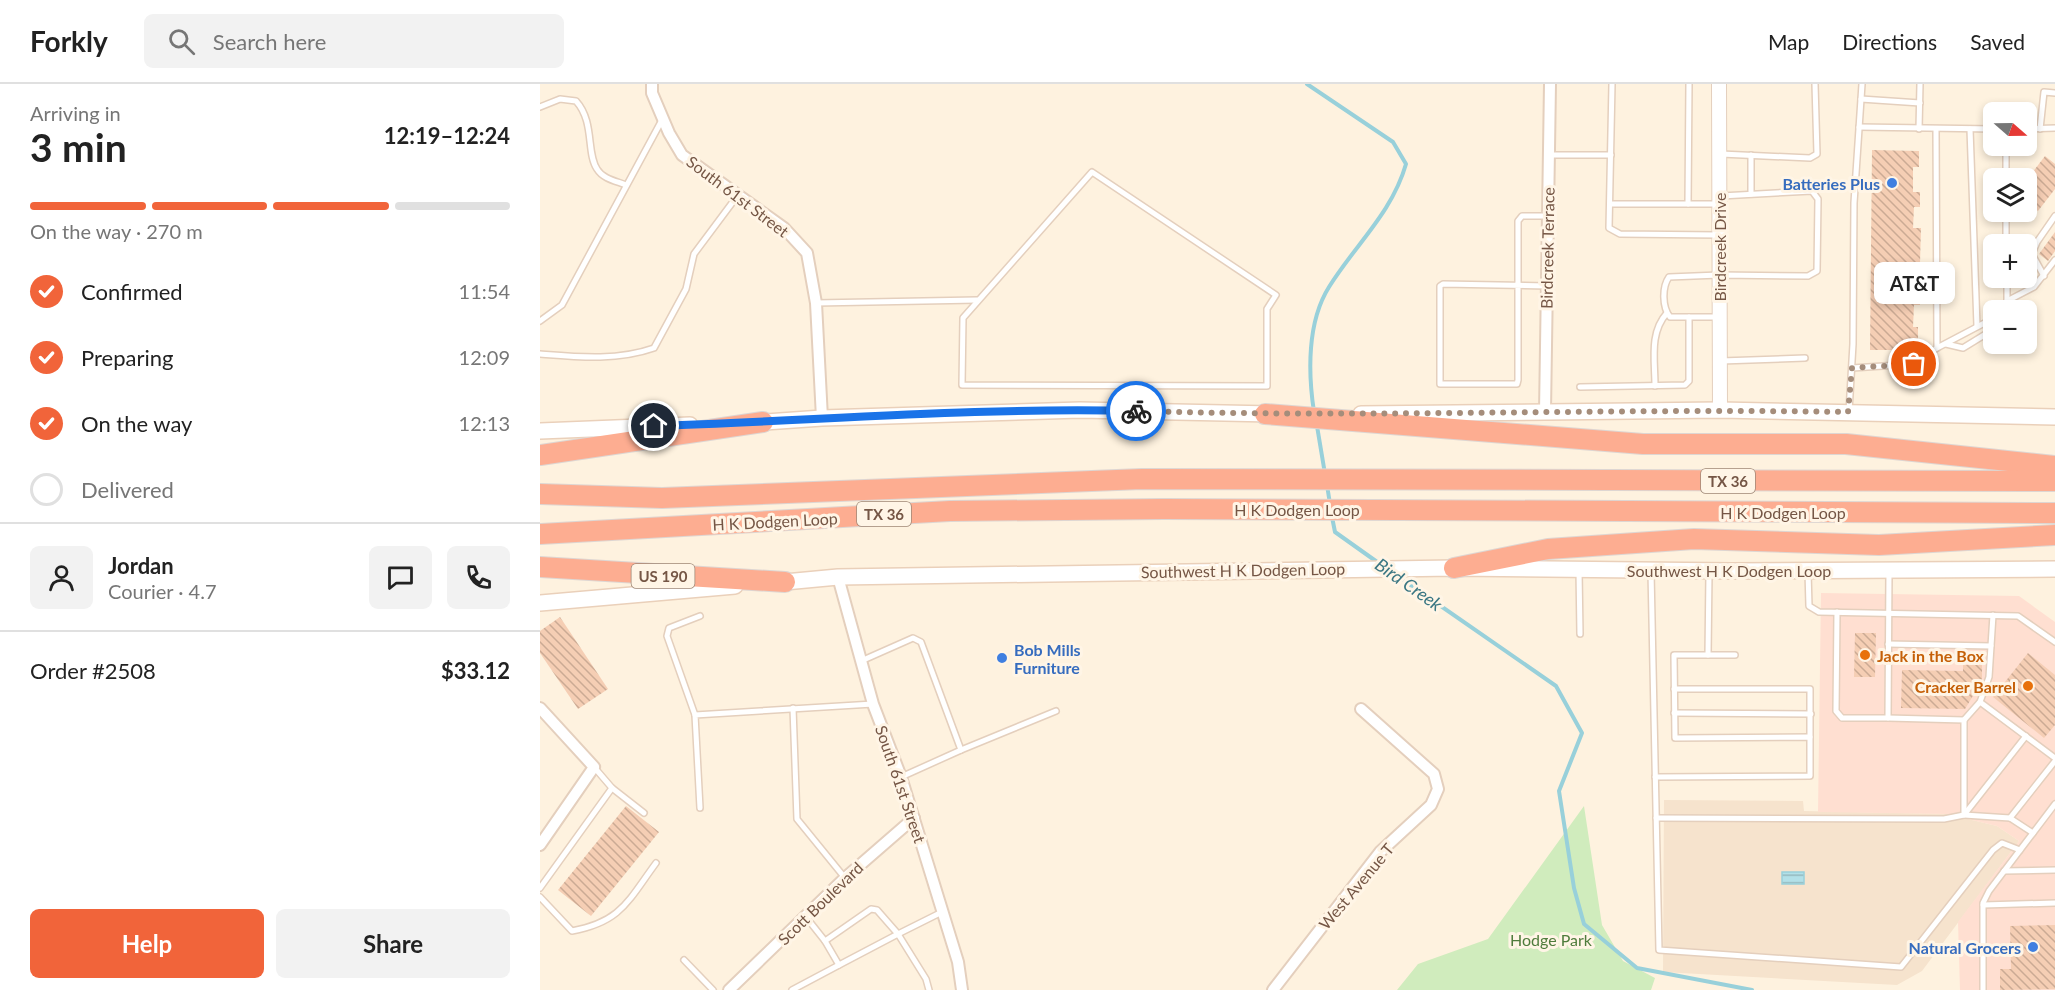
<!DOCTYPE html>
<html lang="en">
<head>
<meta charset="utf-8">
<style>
	:root { --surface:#fff; --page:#f2f2f2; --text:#222; --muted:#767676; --line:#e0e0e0; --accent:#f1643a }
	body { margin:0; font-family:Lato,sans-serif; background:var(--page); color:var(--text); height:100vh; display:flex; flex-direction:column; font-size:22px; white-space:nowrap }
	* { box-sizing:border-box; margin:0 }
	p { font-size:20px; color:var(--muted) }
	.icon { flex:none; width:33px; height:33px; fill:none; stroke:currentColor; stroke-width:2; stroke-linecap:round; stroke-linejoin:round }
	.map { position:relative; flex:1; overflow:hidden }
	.drawer { display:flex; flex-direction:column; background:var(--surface); width:540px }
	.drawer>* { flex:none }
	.needle { width:39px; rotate:110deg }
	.fabs { position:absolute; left:1443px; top:18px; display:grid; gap:12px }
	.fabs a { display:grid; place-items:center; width:54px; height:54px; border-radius:9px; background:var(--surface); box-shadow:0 3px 9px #0003; font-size:30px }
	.pin { position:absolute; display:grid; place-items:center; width:51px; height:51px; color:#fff; margin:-26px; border:3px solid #fff; border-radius:50%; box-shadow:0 2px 6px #0007 }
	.courier { position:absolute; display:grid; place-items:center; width:60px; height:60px; margin:-30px; border:4px solid #1a73e8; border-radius:50%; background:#fff; color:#222; box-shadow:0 2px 8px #0007 }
	.bubble { position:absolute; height:42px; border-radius:9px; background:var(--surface); box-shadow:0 3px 9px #0003; font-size:20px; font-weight:700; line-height:42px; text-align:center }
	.summary em { font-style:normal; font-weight:700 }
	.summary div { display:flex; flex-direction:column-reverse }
	.summary { display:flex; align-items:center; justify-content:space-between; height:102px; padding:0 30px }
	h1 { font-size:39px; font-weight:700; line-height:45px }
	.bar { display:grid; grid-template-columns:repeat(4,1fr); gap:9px 6px; align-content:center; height:72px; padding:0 30px }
	.bar i { height:8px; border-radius:4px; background:var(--line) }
	.bar .active { background:var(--accent) }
	.bar p { grid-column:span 4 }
	.line { display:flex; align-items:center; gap:15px; padding:0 30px; border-top:2px solid var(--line) }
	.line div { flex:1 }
	.round { display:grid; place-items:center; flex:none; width:63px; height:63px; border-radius:9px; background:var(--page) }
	ol { padding:0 30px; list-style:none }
	li { display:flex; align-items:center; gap:18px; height:66px }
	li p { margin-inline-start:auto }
	li .icon { padding:6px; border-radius:50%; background:var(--accent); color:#fff; stroke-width:4 }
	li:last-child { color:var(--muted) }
	li i { width:33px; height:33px; border:3px solid var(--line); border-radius:50% }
	.action { display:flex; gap:12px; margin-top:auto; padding:12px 30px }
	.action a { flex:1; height:69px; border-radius:9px; background:var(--accent); color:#fff; font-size:24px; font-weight:700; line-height:69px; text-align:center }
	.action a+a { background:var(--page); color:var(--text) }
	header { display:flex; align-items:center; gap:36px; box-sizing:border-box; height:84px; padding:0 30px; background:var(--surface); border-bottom:2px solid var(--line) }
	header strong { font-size:28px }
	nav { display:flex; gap:33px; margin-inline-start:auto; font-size:21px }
	.search { width:420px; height:54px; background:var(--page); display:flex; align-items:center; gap:15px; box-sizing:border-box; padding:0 21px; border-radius:9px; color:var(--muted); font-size:22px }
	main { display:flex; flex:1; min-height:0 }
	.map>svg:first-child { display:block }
	.residential { fill:#f6e3cd }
	.commercial { fill:#ffdfd1 }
	.green { fill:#d0ecbd }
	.water { fill:url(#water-rules); stroke:#98d0da; stroke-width:1.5 }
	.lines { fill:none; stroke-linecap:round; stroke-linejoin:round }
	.stream { stroke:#98d0da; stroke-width:4 }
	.building { fill:url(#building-back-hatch) }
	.service-casing { stroke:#e4cfbd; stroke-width:8 }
	.minor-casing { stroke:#e4cfbd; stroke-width:14 }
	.tertiary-casing { stroke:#e4cfbd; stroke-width:16 }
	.secondary-casing { stroke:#ead0ba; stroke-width:18 }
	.motorway-casing { stroke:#ded6d2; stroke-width:22 }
	.service { stroke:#fff; stroke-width:5 }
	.minor { stroke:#fff; stroke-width:10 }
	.tertiary { stroke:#fff; stroke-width:14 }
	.secondary { stroke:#fff; stroke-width:15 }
	.motorway { stroke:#fdad91; stroke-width:20 }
	.done { stroke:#a58d7b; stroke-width:6; stroke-dasharray:0 10.8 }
	.route { stroke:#1a73e8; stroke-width:8 }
	.shop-dot { fill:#3f7fe0; stroke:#fff5e6; stroke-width:2 }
	.food-dot { fill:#e8710a; stroke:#fff5e6; stroke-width:2 }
	.labels { text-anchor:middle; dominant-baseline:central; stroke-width:6; stroke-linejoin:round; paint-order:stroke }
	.shield { fill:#fff5e6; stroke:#9e8675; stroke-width:1.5 }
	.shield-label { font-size:15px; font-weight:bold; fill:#755645 }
	.shop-label { font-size:16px; font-weight:bold; fill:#366cbe; stroke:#fff5e6; text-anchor:end }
	.street-label { font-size:16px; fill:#755645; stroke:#fff5e6 }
	.food-label { font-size:16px; font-weight:bold; fill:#c56008; stroke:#fff5e6; text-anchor:start }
	.park-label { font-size:16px; fill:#4f7c3c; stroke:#fff5e6 }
	.water-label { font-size:18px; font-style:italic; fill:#3b7783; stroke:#fff5e6 }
</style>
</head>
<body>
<header>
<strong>Forkly</strong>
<div class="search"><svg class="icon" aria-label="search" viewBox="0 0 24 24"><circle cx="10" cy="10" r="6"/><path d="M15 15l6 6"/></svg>Search here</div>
<nav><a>Map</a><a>Directions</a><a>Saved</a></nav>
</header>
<main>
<section class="drawer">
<div class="summary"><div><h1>3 min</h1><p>Arriving in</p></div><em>12:19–12:24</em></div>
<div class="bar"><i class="active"></i><i class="active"></i><i class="active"></i><i></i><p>On the way · 270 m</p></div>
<ol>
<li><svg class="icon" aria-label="check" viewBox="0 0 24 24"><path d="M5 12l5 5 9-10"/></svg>Confirmed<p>11:54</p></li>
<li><svg class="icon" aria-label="check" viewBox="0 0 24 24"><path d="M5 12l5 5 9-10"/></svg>Preparing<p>12:09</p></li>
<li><svg class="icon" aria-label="check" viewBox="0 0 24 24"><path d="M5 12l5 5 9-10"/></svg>On the way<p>12:13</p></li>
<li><i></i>Delivered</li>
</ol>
<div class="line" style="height:108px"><a class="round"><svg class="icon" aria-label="person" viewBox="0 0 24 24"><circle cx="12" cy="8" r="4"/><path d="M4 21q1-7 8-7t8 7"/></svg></a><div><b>Jordan</b><p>Courier · 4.7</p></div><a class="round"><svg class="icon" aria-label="chat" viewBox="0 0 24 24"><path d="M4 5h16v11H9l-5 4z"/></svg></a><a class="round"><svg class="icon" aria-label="phone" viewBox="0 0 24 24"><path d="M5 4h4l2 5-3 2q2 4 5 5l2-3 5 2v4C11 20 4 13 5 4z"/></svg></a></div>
<div class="line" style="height:78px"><div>Order #2508</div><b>$33.12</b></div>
<div class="action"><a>Help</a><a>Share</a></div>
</section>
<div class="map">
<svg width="1515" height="906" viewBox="0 0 1515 906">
	<defs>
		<pattern id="water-rules" width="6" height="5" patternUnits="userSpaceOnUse" patternTransform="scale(1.5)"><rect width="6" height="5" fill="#b2e0e8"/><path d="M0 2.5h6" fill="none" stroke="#95b8be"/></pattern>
		<pattern id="building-back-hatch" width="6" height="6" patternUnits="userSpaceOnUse" patternTransform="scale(1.5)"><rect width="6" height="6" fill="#f5ceb4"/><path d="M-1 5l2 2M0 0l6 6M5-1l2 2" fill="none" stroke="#cbaa94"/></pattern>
	</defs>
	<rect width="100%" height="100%" fill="#fef2df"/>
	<!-- residential -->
	<path class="residential" d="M1124 716 1263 717 1264 727 1407 730 1457 742 1479 757 1382 887 1357 901 1123 888Z"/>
	<!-- commercial -->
	<path class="commercial" d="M1281 509 1479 512 1515 538V906H1420L1418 838 1479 757 1457 742 1407 730 1278 728Z"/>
	<!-- green -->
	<path class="green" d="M1044 722 1062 841 1083 877 1115 894 1111 906H857L878 880 948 855Z"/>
	<!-- water -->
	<rect class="water" x="1242" y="788" width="22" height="12"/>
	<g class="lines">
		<!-- stream -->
		<g class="stream">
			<path d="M767 0 853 58 866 80C852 129 815 161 789 203 767 238 768 289 774 328"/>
			<path d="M777 342 785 390"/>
			<path d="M787 401 790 420"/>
			<path d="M792 433 795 448 840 480"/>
			<path d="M856 491 1016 602 1042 649 1019 707 1034 804 1044 840 1097 884 1212 906"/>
		</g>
	</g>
	<!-- building -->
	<g class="building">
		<path d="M1332 66 1379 67V83H1373V108H1380V123H1374L1373 144H1381L1380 180H1374L1373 201H1380V221H1374L1373 243H1378V266H1330Z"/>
		<path d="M1505 72 1515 80V105L1498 127 1486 118V97Z"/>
		<path d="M1515 148V167L1508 177 1499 170Z"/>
		<path d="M20 533 68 605 38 625 0 569V547Z"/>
		<path d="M1315 549H1336L1335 593H1314Z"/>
		<path d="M1488 569 1515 591V641L1504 654 1453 613Z"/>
		<path d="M1423 581H1442V597L1425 625 1361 624 1362 586 1423 587Z"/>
		<path d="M86 722 119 748 51 832 18 806Z"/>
		<path d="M1515 841V905L1460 906V885H1471L1470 842Z"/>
	</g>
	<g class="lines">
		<!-- service casing -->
		<g class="service-casing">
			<g id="service">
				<path d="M1072 0 1069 144 1080 150 1178 151"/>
				<path d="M1149 0 1148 120H1178"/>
				<path d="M1321 15 1380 19"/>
				<path d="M0 23 20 15 36 17C55 38 46 69 57 85 63 95 76 97 86 101"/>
				<path d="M1319 43 1454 45"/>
				<path d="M1379 45 1380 0"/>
				<path d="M1396 45 1397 264"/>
				<path d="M1430 45 1437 242"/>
				<path d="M1486 45 1515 44"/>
				<path d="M1500 45 1504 8 1515 9"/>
				<path d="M1181 70 1270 74 1277 70 1275 0"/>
				<path d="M1009 71H1071"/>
				<path d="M1211 71V110"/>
				<path d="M552 88 736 211 727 225V302L422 301 423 234Z"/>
				<path d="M1466 94V62"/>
				<path d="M1071 120H1148"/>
				<path d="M1466 128V160"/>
				<path d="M1504 192 1492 170 1497 158 1515 132"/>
				<path d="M1007 202 903 200 900 202V300H977L978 296V137L982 132H1008"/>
				<path d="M1467 217 1494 203 1515 176"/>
				<path d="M276 219 437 216"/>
				<path d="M1463 226 1467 217V194"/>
				<path d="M1177 233H1130C1122 223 1122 203 1129 193L1179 191 1268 192 1277 187 1278 115 1272 107 1181 112"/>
				<path d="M0 237 22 221 122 36"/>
				<path d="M1406 260 1423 264 1454 245"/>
				<path d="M0 270C38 273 77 277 114 264L146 205 154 170 198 111"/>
				<path d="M1181 277 1265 274"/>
				<path d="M1312 284 1374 280 1397 264 1454 234"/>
				<path d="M1115 302C1115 276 1109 249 1127 229"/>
				<path d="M1040 303 1145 301 1149 297V233"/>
				<path d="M1309 327 1313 260 1314 119 1322 0"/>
				<path d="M1039 487 1040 550"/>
				<path d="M1111 488 1119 866 1361 883 1453 766 1462 759 1480 766"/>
				<path d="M1268 488 1269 522 1279 528 1478 532 1515 558"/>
				<path d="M1169 489 1168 571H1195"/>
				<path d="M1297 528 1296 627 1302 634H1348L1349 487"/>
				<path d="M1453 531 1449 593 1440 618 1515 674"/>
				<path d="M1348 560 1451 562"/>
				<path d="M321 577 373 554 381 558 421 666 361 693"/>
				<path d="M1134 605H1270V653"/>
				<path d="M253 624 257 735 305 794"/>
				<path d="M1134 629 1271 630"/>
				<path d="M155 631 127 552 129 544 160 532"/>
				<path d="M1348 634 1424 636V731L1470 734 1493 749"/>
				<path d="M1424 636 1440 618"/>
				<path d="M421 666 516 627"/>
				<path d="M1115 693 1270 692V653L1135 654 1134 571H1168"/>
				<path d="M72 704 104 729"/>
				<path d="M160 724 155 631 333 620"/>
				<path d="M1116 734 1404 735 1424 731 1486 652"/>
				<path d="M1470 734 1515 677"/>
				<path d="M1464 787 1515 786"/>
				<path d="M0 804 72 704 54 683"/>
				<path d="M0 813 32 847C81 838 88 817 116 779"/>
				<path d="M1443 821 1515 819"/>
				<path d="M266 833 285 857 331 825 337 826 358 850 402 828"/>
				<path d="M144 876 173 906"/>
				<path d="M299 881 358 850 386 895 389 906"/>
				<path d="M252 906 299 881 285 857"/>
				<path d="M1443 906V819L1449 807 1515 720"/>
			</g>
		</g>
		<!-- minor casing -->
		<g class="minor-casing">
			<g id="minor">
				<path d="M112 0V9L129 49 142 71 244 144 267 169 276 219 282 334"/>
				<path d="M1005 328 1010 0"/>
				<path d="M298 493 333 620 361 693 418 878 422 906"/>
				<path d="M0 624 54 683 0 761"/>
				<path d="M189 906 305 794 374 734"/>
				<path d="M733 906 840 768 891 721 898 705 894 690 821 625"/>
			</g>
		</g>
		<!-- tertiary casing -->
		<g class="tertiary-casing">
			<path id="tertiary" d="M1179 0 1180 326"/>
		</g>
		<!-- secondary casing -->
		<g class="secondary-casing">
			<g id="secondary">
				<path d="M821 330 1180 326 1515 333"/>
				<path d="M213 339 282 334 540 326 734 330"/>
				<path d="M0 347 150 341"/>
				<path d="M234 499 298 493 914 484 1191 487 1515 485"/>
				<path d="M0 519 195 502"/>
			</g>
		</g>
		<!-- motorway casing -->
		<g class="motorway-casing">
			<g id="motorway">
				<path d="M725 330 1103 360H1306L1515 382"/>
				<path d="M0 371 223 338"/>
				<path d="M0 410 122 414 602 395 1515 397"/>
				<path d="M0 450 410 427 624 425 1515 429"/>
				<path d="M0 483 245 498"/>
				<path d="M914 484 1008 465 1154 455 1339 461 1515 451"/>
			</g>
		</g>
		<!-- service -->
		<use href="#service" class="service"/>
		<!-- minor -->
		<use href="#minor" class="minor"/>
		<!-- tertiary -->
		<use href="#tertiary" class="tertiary"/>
		<!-- secondary -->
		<use href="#secondary" class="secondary"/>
		<!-- motorway -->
		<use href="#motorway" class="motorway"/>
	</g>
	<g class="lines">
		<!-- done -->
		<path class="done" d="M596 327C833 334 1071 324 1308 328L1312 284 1374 280"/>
		<!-- route -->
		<path class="route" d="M114 342C274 337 435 323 596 327"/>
	</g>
	<!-- markers -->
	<g class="shop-dot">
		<circle cx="1352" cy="99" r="6"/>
		<circle cx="462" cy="574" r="6"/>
		<circle cx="1493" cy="863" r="6"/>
	</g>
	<g class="food-dot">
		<circle cx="1325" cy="571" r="6"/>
		<circle cx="1488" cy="602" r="6"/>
	</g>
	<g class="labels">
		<!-- shield labels -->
		<g class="shield">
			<rect x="1161" y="385" width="54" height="24" rx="4.5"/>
			<rect x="317" y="418" width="54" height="24" rx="4.5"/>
			<rect x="91.5" y="480" width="63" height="24" rx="4.5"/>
		</g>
		<g class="shield-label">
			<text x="1188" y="397">TX 36</text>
			<text x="344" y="430">TX 36</text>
			<text x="123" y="492">US 190</text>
		</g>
		<!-- shop labels -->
		<g class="shop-label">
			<text x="1340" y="99">Batteries Plus</text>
			<text x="474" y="565" text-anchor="start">Bob Mills<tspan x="474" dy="18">Furniture</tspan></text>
			<text x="1481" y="863">Natural Grocers</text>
		</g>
		<!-- street labels -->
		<g class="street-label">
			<text transform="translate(198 112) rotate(37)">South 61st Street</text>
			<text transform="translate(1179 163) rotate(-90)">Birdcreek Drive</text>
			<text transform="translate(1007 164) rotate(-89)">Birdcreek Terrace</text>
			<text x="757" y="425">H K Dodgen Loop</text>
			<text x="1243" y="428">H K Dodgen Loop</text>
			<text transform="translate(235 437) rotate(-3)">H K Dodgen Loop</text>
			<text transform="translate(703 486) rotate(-1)">Southwest H K Dodgen Loop</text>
			<text x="1189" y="486">Southwest H K Dodgen Loop</text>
			<text transform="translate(361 700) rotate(71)">South 61st Street</text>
			<text transform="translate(816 802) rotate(-50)">West Avenue T</text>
			<text transform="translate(280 819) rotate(-44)">Scott Boulevard</text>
		</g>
		<!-- food labels -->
		<g class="food-label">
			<text x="1337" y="571">Jack in the Box</text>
			<text x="1476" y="602" text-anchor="end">Cracker Barrel</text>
		</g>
		<!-- park labels -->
		<g class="park-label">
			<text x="1011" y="855">Hodge Park</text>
		</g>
		<!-- water labels -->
		<g class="water-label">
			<text transform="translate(869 500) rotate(35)">Bird Creek</text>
		</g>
	</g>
</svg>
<div class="fabs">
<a><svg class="needle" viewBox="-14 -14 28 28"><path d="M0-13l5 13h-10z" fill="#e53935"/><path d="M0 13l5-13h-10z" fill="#767676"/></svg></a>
<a><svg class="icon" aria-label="layers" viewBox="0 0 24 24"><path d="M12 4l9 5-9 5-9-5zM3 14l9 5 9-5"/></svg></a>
<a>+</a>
<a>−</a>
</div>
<div class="pin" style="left:1374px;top:280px;background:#ea580c"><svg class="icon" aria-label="bag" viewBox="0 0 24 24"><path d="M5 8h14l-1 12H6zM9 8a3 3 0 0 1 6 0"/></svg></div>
<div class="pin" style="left:114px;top:342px;background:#1f2937"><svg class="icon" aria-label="home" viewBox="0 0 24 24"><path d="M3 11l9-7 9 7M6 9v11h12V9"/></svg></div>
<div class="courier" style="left:596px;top:327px"><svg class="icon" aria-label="bike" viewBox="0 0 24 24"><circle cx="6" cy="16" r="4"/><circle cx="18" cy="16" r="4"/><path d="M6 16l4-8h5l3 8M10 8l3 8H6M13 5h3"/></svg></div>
<div class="bubble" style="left:1334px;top:178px;width:81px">AT&amp;T</div>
</div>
</main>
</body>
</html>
